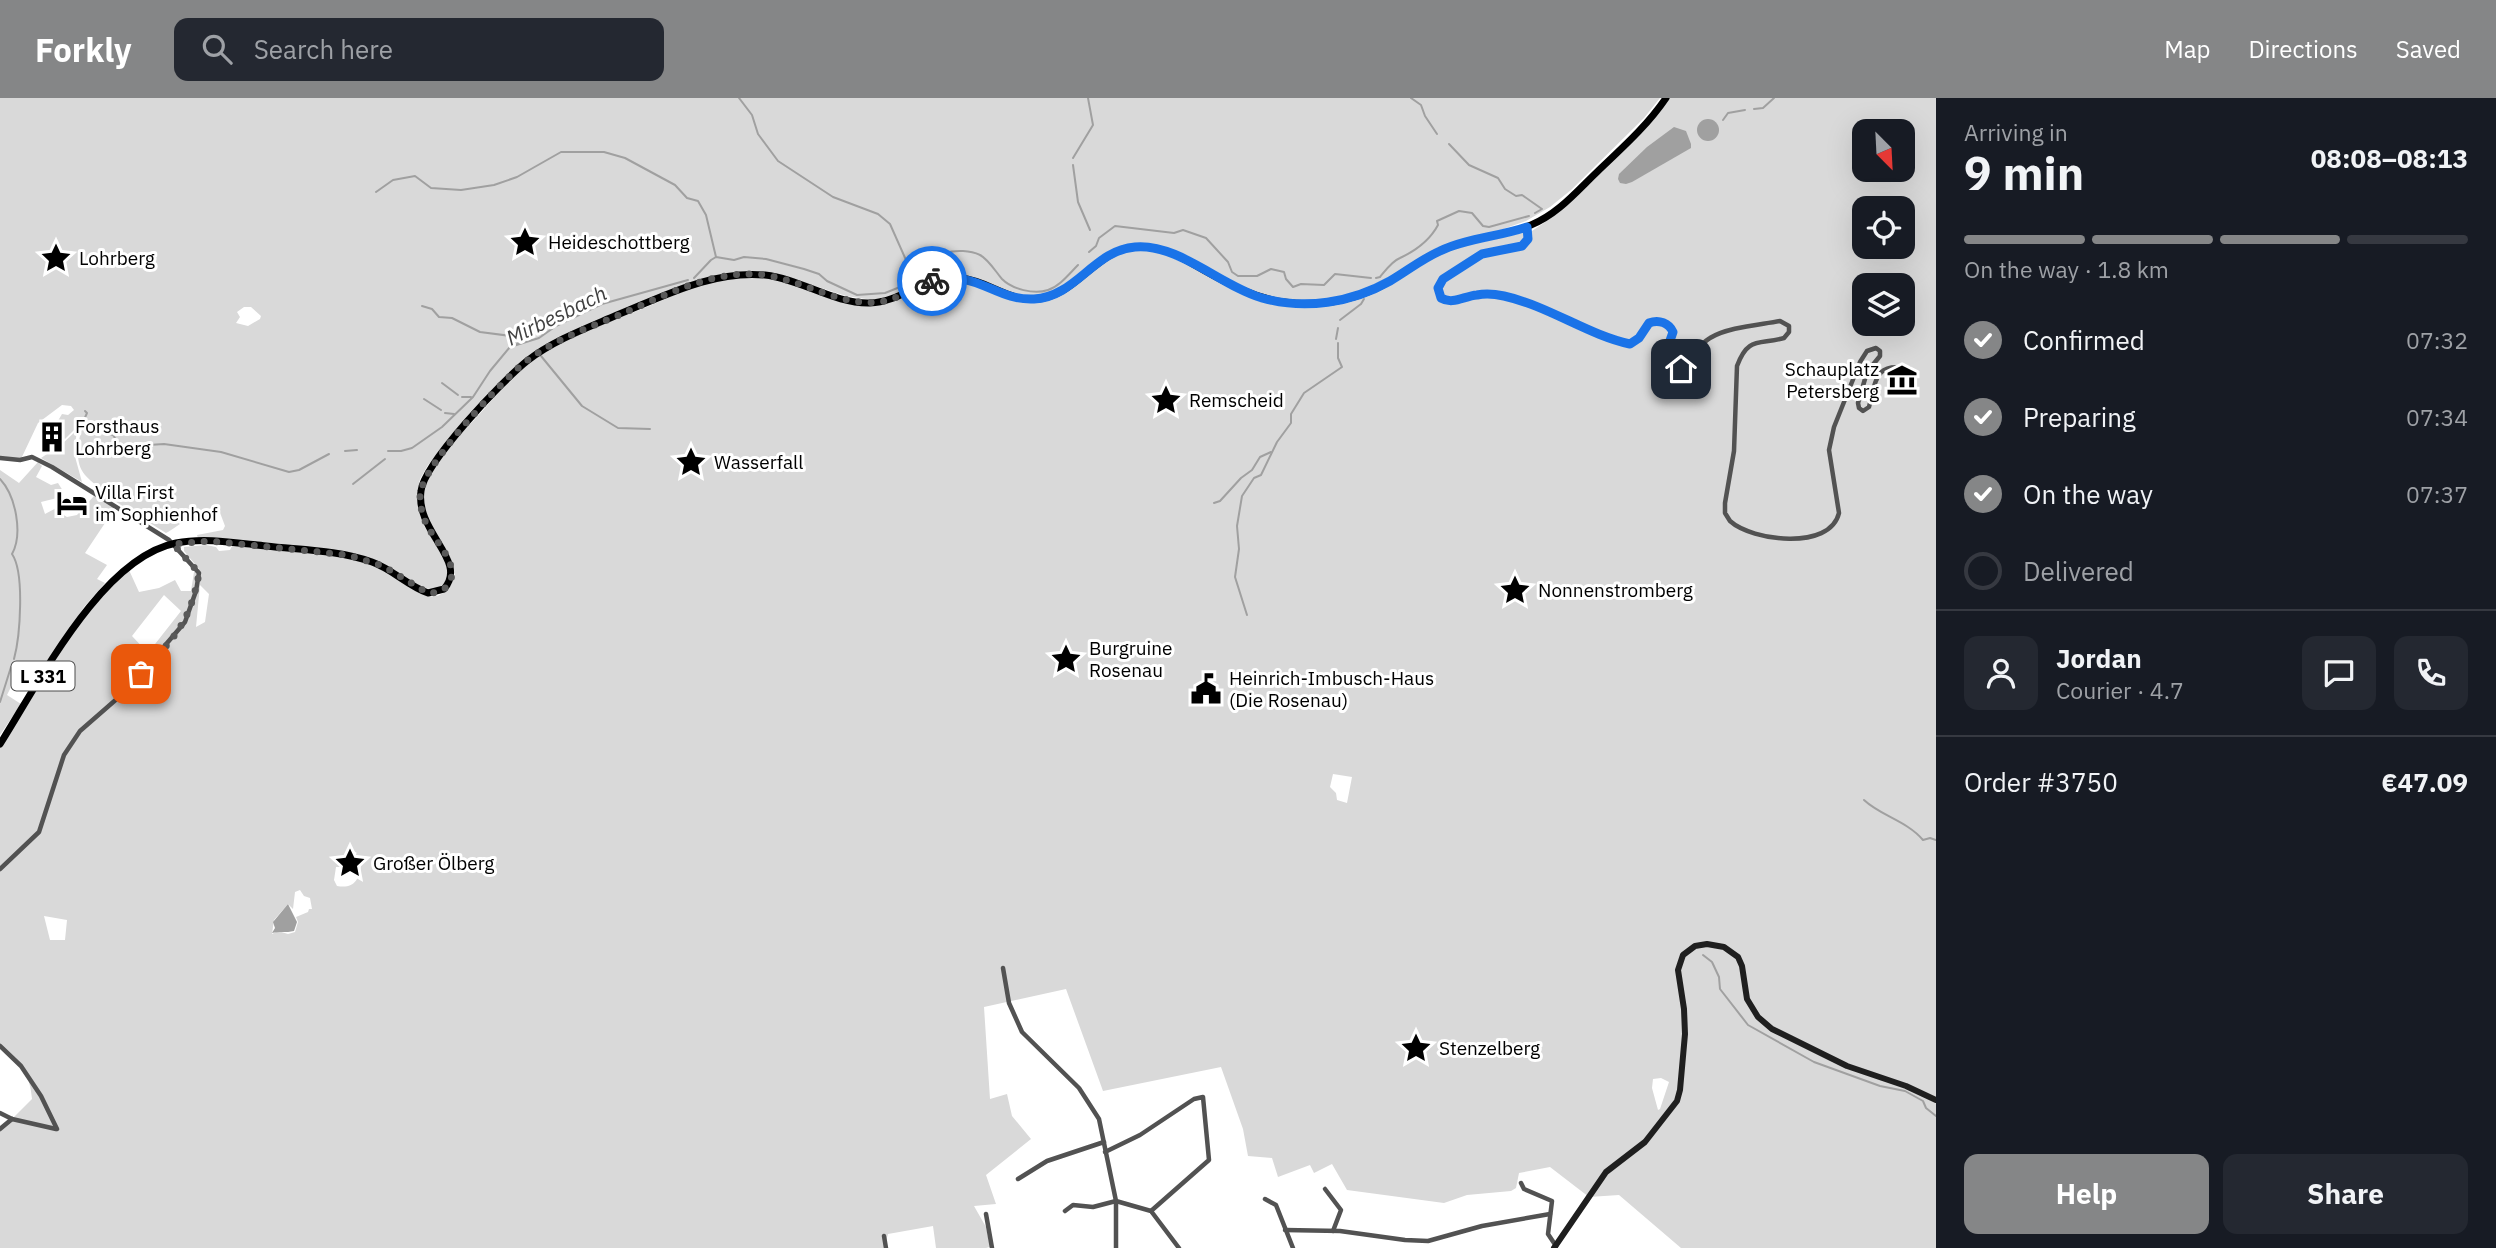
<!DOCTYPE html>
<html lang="en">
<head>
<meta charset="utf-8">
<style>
	:root { --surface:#171b24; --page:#242831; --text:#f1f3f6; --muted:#9ea1a6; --line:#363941; --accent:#858687 }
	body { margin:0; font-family:"IBM Plex Sans",sans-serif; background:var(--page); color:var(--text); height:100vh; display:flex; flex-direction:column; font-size:26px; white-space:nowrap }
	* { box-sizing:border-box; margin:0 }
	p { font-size:23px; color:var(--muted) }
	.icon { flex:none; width:38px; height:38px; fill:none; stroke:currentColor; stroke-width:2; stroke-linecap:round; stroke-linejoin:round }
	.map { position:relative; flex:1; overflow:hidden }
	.details { display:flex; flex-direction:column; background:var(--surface); width:560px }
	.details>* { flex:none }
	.needle { width:46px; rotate:156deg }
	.controls { position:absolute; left:1852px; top:21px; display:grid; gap:14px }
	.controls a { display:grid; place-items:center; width:63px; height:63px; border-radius:14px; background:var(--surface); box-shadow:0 7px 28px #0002; font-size:35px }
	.pin { position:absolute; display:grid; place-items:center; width:60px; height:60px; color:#fff; margin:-30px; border-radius:14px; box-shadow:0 4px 10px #0006 }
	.courier { position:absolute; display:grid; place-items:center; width:70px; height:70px; margin:-35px; border:5px solid #1a73e8; border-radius:50%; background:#fff; color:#222; box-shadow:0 2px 9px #0007 }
	.head em { font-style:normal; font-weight:700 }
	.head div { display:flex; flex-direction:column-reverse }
	.head { display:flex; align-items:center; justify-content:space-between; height:119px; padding:0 28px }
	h1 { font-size:46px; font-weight:700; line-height:52px }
	.bar { display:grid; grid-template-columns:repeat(4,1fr); gap:10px 7px; align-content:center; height:84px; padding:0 28px }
	.bar i { height:9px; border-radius:5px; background:var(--line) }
	.bar .on { background:var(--accent) }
	.bar p { grid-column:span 4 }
	.line { display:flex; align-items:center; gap:18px; padding:0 28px; border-top:2px solid var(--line) }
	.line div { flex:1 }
	.round { display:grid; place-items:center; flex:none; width:74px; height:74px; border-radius:14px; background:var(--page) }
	ol { padding:0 28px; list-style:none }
	li { display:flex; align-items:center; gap:21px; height:77px }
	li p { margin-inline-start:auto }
	li .icon { padding:7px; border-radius:50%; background:var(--accent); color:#fff; stroke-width:4 }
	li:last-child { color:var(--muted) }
	li i { width:38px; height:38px; border:4px solid var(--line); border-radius:50% }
	.action { display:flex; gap:14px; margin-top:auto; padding:14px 28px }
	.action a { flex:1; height:80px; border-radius:14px; background:var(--accent); color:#fff; font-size:28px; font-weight:700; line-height:80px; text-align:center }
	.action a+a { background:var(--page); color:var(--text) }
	header { display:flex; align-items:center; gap:42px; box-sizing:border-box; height:98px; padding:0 35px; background:var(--accent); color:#fff }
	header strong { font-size:33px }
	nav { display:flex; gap:38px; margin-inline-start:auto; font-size:24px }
	.search { width:490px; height:63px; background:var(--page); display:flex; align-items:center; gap:18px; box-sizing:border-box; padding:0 24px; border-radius:14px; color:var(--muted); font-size:26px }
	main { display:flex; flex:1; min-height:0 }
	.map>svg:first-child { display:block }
	.green { fill:#d9d9d9; fill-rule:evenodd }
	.water { fill:#a0a0a0 }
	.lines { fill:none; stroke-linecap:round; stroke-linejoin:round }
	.stream { stroke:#a0a0a0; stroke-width:2 }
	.minor { stroke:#525252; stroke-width:4.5 }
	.secondary { stroke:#1f1f1f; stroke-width:6 }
	.primary { stroke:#000; stroke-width:7 }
	.done { stroke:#595959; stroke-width:7; stroke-dasharray:0 12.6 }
	.route { stroke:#1a73e8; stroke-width:9 }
	.labels { text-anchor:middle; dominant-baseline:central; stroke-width:6; stroke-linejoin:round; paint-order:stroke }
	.shield { fill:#fff; stroke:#4c4c4c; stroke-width:2 }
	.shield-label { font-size:18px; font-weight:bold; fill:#000 }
	.poi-label { font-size:19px; fill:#000; stroke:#fff; text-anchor:start }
	.water-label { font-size:21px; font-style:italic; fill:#414141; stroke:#fff }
</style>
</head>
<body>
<header>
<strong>Forkly</strong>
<div class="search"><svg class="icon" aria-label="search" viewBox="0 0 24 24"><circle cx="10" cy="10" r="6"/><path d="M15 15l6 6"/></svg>Search here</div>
<nav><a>Map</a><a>Directions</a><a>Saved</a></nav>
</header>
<main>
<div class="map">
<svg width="1936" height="1150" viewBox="0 0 1936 1150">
	<rect width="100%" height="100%" fill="#fff"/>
	<!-- green -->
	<g class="green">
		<path d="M0 0H1660L1644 20 1571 92 1550 109 1526 123 1492 135 1458 144 1357 195 1331 201 1294 203 1252 194 1207 171 1136 146 1121 149 1102 157 1054 194 1026 199 1012 196 972 178 951 176 940 178 903 194 873 202 846 198 778 176 713 178 551 244 490 295 428 367 420 381 417 396 418 411 423 426 447 464 449 477 444 487C440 489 436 491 433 491 420 493 390 469 376 463L221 440H198L197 437 223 432 225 428 219 412C203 406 181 427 166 435L105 397C99 388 92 385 85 377 73 363 79 341 83 326L81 325 65 341 61 338 58 343 48 349 57 342 58 337 55 333H52L62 316 68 317 74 312 71 308 62 307 38 325 21 361 0 358ZM244 209H251L261 218 260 221 248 228 236 225 240 219 237 214Z"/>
		<path d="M1668 0H1936V1150H1681L1619 1097 1589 1099 1550 1069 1519 1075 1516 1090 1511 1093 1467 1097 1444 1105 1347 1092 1332 1066 1314 1075 1310 1067 1278 1079 1272 1060 1248 1058 1243 1031 1221 969 1103 993 1066 891 984 909 990 1001 1007 996 1012 1018 1031 1041 986 1077 996 1106 974 1108 986 1129 990 1149 986 1150H936L933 1128 888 1136 884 1150H0V1033L32 1001C30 974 20 967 0 949V645L88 512 129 472 139 494 159 490 175 482 181 493H191L194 474 199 471 184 453V449L206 447 216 449 219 453 230 452 233 446C277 451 331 451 372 467 390 474 413 493 428 498 442 501 452 489 455 477 452 447 420 428 423 395 427 366 466 332 485 310 500 293 515 275 534 262 568 238 610 224 649 208 671 199 694 187 718 183 734 180 750 179 766 180 801 184 833 208 868 208 902 207 928 177 963 183 990 188 1011 206 1039 204 1076 201 1094 159 1130 152 1140 150 1151 152 1161 154L1258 203 1288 209H1325L1361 200 1393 185 1433 159 1455 150 1532 133 1554 118ZM1864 33H1902V72H1864ZM1864 110H1902V149H1864ZM1864 187H1902V226H1864ZM200 487 209 496 205 524 196 529ZM164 497 181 513 148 555 132 538ZM1333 676 1352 679 1347 705 1337 702 1336 695 1330 689ZM352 752 357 755 352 759 353 766 361 767C359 782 354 791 337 788L334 782 336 769H345L348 761 347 756ZM300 792 304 798 310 800 312 811H309L308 814 296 819 298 824 295 834 288 836 278 833 272 836 274 822 288 806 293 811 295 794ZM44 818 67 822 65 842H50ZM1661 980 1669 984 1660 1011 1658 1012 1652 990 1653 981Z"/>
		<path d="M77 332 74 355 82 384 41 360 62 346Z"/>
		<path d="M38 364 42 368 36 379 51 387 58 385 63 393 61 399 41 404 45 416 60 408 62 416 67 419 77 417 94 398 115 410 85 455 107 467 97 481 105 485 84 509 38 579 19 573 7 597 21 606 0 637V372L19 385Z"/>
	</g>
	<!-- water -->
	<g class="water">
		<circle cx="1708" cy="32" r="11"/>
		<path d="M1674 29 1686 33 1691 46V50L1632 84 1626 86 1620 85 1618 81 1619 76 1647 49Z"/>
		<path d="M288 806 297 824 294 833C286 835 279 833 272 835L275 830 273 824Z"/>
	</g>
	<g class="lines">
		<!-- stream -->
		<g class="stream">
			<path d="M739 0 752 17 758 36 778 63 833 99 878 116 890 126 906 162 921 171"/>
			<path d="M1411 0 1421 7 1425 18 1437 36"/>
			<path d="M1754 11 1763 10 1774 0"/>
			<path d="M1723 22 1728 15 1745 12"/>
			<path d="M1449 46 1469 67 1498 80 1505 91 1516 98 1522 97 1542 111 1535 115"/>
			<path d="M1073 60 1093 27 1088 0"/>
			<path d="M1073 67 1078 104 1090 132"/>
			<path d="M376 94 393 82 415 78 431 90 461 92 494 87 517 79 561 54H604L625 60 675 87 687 100 698 103 706 117 716 159"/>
			<path d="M1089 154 1096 148 1099 140 1115 128 1174 135 1183 132 1206 140 1228 164 1232 174 1238 178H1257L1271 171 1284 174 1286 181 1293 189 1301 186 1324 187 1335 176 1371 180"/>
			<path d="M920 178C923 154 961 148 980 157 988 161 996 174 1002 181 1012 191 1034 197 1048 192 1060 188 1069 176 1078 167"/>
			<path d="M694 180 711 162 716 159 734 162 744 159 766 161 804 171 819 176 827 183 857 197 885 195 915 183"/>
			<path d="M1376 180 1380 179C1385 173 1392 163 1400 160 1415 153 1430 142 1438 127L1437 123 1459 113 1472 115 1483 128 1489 129 1529 118"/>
			<path d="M422 208 432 211 439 219 452 220 480 234 511 238 518 246"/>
			<path d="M1340 222 1361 206 1364 201"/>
			<path d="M1336 241 1338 230"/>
			<path d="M541 258 582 308 618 330 650 331"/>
			<path d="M442 285 458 297"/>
			<path d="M462 299H471"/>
			<path d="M424 301 441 312"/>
			<path d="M445 315 454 316"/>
			<path d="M83 324 87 315 85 313"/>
			<path d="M85 325 97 333 113 337 120 348"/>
			<path d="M133 348 164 346 221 354 289 374 299 372 329 356"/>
			<path d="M345 353 357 352"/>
			<path d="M388 353H401L412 350 442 329 473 299 490 273 510 249 539 240 556 228 602 206 688 182"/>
			<path d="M0 381C16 398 23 436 12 456 25 475 20 539 14 561"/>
			<path d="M353 386 385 361"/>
			<path d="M1214 405 1220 403 1241 380 1252 372 1260 359 1271 354"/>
			<path d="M1247 517 1235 479 1239 451 1237 428 1242 398 1254 380 1261 377 1277 344 1291 325V316L1304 295 1342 269 1338 260V245"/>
			<path d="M0 604 11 569"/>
			<path d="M1864 702C1881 718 1907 723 1923 742L1930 740 1936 742"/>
			<path d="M1703 857 1712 864 1719 879 1720 891 1748 927 1814 964 1880 988 1905 993 1923 1003 1926 1010 1936 1018"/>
		</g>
		<!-- minor -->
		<g class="minor">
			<path d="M1527 129 1528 141 1523 148 1482 156 1443 181 1438 190 1441 200 1453 203 1484 196 1502 198 1547 212 1605 238 1630 246 1639 240 1649 225C1659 222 1669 224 1673 234L1664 260 1666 269 1674 274C1687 270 1696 248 1710 240 1728 229 1759 227 1780 223L1789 228V234L1784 240C1759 247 1748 238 1737 268L1734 353 1725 405V415L1730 423C1752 443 1830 453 1839 415L1829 352 1834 329 1860 264 1867 253 1876 250 1880 253V258L1867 274 1858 305 1859 310 1863 313 1869 309C1876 282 1875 263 1910 271"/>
			<path d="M0 360 20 362 32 359 52 369 169 442 199 475 196 493 185 524 127 592 80 633 64 657 39 734 0 771"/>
			<path d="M1003 870 1009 905 1022 934 1079 990 1099 1021 1116 1103 1151 1113 1179 1150"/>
			<path d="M0 948 21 968 41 998 57 1031"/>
			<path d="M0 1015 12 1021 56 1031"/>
			<path d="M0 1031 12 1021"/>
			<path d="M1105 1054 1140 1037 1194 1001 1203 999 1209 1062 1151 1113"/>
			<path d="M1018 1081 1047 1063 1104 1044"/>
			<path d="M1521 1085 1524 1091 1552 1103 1548 1136 1556 1148"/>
			<path d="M1325 1091 1341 1112 1333 1133"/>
			<path d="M1265 1101 1276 1107 1293 1150"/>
			<path d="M1065 1113 1073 1107 1093 1109 1116 1103V1150"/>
			<path d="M986 1116 992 1150"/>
			<path d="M1285 1132 1340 1133 1405 1142 1428 1143 1482 1128 1550 1116"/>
			<path d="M884 1138 886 1150"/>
		</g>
		<!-- secondary -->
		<path class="secondary" d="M1554 1150 1606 1074 1645 1044 1677 1003 1680 992 1685 936 1684 911 1678 872 1683 857 1695 848 1707 846 1724 849 1738 859 1742 868 1747 901 1758 919 1772 931 1847 968 1906 988 1936 1002"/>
		<!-- primary -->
		<path class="primary" d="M0 646C39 585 101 460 176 445 205 439 237 445 266 448 301 452 338 452 372 464 392 471 408 488 428 495L444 491C469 463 415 434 421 393 424 365 503 282 527 263 554 242 587 230 617 217 664 198 713 172 765 177 801 181 834 206 870 205 902 204 925 177 958 180 987 181 1009 205 1039 201 1083 195 1098 144 1148 149 1169 151 1187 163 1205 173 1230 187 1255 200 1284 204 1323 210 1362 201 1395 180 1411 170 1425 159 1442 152 1470 139 1502 139 1531 127 1558 116 1577 93 1597 74 1622 50 1647 28 1666 0"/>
	</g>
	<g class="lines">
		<!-- done -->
		<path class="done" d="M141 576C174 539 190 526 199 475L173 446 210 443 348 457 383 468 428 495C435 495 442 494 447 488 463 469 435 444 427 427 422 418 420 407 420 397 423 367 493 294 516 272 545 245 583 232 619 217 662 199 707 174 755 176 797 178 839 209 878 204 898 202 914 189 932 183"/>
		<!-- route -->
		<path class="route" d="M932 183C977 171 995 203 1034 201 1076 199 1094 152 1135 149 1178 145 1221 188 1262 200 1305 212 1351 205 1390 183 1407 173 1422 161 1440 153 1467 140 1498 139 1527 129L1528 141 1522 148 1482 156 1443 181 1438 190 1441 200C1453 207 1464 198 1477 197 1486 195 1495 196 1504 198 1549 208 1588 237 1630 246L1639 240 1649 225C1659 221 1669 225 1673 234L1664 260 1666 269 1674 274 1681 271"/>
	</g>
	<!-- icons -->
	<defs>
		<g id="sight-bare" transform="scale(2.415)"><path d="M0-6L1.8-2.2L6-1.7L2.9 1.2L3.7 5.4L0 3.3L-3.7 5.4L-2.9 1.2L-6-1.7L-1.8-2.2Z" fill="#000" stroke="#fff" stroke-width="2.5" paint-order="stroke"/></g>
		<g id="museum-bare" transform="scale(2.415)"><path d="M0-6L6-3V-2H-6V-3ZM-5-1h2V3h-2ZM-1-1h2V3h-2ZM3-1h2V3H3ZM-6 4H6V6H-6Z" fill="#000" stroke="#fff" stroke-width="2.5" paint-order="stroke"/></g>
		<g id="building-bare" transform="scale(2.415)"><path d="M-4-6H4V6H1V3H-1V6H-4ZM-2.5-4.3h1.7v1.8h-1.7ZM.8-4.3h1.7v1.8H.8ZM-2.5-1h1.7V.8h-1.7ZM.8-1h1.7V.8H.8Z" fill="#000" stroke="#fff" stroke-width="2.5" paint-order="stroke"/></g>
		<g id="hotel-bare" transform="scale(2.415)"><path d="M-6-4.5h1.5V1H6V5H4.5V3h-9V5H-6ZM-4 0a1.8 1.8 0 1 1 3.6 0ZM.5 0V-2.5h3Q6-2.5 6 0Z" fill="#000" stroke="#fff" stroke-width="2.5" paint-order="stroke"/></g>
		<g id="civic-bare" transform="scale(2.415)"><path d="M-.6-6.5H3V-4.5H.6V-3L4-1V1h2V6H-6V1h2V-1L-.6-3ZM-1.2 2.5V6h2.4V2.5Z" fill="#000" stroke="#fff" stroke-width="2.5" paint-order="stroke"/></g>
	</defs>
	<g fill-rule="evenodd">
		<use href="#sight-bare" x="525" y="144"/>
		<use href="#sight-bare" x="56" y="160"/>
		<use href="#museum-bare" x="1902" y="282"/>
		<use href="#sight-bare" x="1166" y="302"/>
		<use href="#building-bare" x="52" y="339"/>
		<use href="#sight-bare" x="691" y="364"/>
		<use href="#hotel-bare" x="72" y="405"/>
		<use href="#sight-bare" x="1515" y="492"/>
		<use href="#sight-bare" x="1066" y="561"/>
		<use href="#civic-bare" x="1206" y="591"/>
		<use href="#sight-bare" x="350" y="765"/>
		<use href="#sight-bare" x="1416" y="950"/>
	</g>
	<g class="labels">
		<!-- shield labels -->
		<rect class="shield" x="11.5" y="563.5" width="63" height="29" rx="5"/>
		<g class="shield-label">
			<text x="43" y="578">L 331</text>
		</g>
		<!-- poi labels -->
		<g class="poi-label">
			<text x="548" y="144">Heideschottberg</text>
			<text x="79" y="160">Lohrberg</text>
			<text x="1879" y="271" text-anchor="end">Schauplatz<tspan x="1879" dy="22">Petersberg</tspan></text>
			<text x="1189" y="302">Remscheid</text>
			<text x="75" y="328">Forsthaus<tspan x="75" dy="22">Lohrberg</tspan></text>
			<text x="714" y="364">Wasserfall</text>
			<text x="95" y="394">Villa First<tspan x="95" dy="22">im Sophienhof</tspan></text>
			<text x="1538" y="492">Nonnenstromberg</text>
			<text x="1089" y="550">Burgruine<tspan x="1089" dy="22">Rosenau</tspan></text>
			<text x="1229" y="580">Heinrich-Imbusch-Haus<tspan x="1229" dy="22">(Die Rosenau)</tspan></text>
			<text x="373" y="765">Großer Ölberg</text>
			<text x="1439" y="950">Stenzelberg</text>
		</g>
		<!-- water labels -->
		<g class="water-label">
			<text transform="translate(556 217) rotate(-26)">Mirbesbach</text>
		</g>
	</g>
</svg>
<div class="controls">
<a><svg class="needle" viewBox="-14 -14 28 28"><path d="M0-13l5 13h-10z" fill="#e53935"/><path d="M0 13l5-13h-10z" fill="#9ea1a6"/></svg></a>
<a><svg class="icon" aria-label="locate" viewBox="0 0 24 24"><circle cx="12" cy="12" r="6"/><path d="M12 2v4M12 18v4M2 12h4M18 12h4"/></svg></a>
<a><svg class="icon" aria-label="layers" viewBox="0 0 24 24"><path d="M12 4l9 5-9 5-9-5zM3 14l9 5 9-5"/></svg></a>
</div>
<div class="pin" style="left:141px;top:576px;background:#ea580c"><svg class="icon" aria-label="bag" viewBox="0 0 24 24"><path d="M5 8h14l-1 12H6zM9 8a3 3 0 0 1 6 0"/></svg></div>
<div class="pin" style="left:1681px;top:271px;background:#1f2937"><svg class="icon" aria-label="home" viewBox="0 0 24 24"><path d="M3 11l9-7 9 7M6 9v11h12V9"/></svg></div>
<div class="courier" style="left:932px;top:183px"><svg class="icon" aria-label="bike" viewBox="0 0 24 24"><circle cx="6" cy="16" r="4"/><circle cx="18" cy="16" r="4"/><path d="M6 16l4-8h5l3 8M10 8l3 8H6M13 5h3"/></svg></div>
</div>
<section class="details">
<div class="head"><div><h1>9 min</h1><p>Arriving in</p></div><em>08:08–08:13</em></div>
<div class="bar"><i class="on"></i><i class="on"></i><i class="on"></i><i></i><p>On the way · 1.8 km</p></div>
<ol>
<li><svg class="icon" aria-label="check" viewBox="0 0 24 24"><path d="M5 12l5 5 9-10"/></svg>Confirmed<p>07:32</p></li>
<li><svg class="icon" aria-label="check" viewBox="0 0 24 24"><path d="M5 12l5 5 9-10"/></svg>Preparing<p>07:34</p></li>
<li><svg class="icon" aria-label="check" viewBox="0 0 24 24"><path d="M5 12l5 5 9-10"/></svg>On the way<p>07:37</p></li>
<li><i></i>Delivered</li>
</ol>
<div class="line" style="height:126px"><a class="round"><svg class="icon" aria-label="person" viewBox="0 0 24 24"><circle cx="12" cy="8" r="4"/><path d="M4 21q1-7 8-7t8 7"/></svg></a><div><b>Jordan</b><p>Courier · 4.7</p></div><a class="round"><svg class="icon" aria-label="chat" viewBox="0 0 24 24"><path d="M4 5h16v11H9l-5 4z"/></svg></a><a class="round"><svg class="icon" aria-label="phone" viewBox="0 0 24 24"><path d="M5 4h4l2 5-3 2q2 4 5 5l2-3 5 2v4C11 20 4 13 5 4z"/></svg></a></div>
<div class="line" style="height:91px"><div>Order #3750</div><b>€47.09</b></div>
<div class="action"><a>Help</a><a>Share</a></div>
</section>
</main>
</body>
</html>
